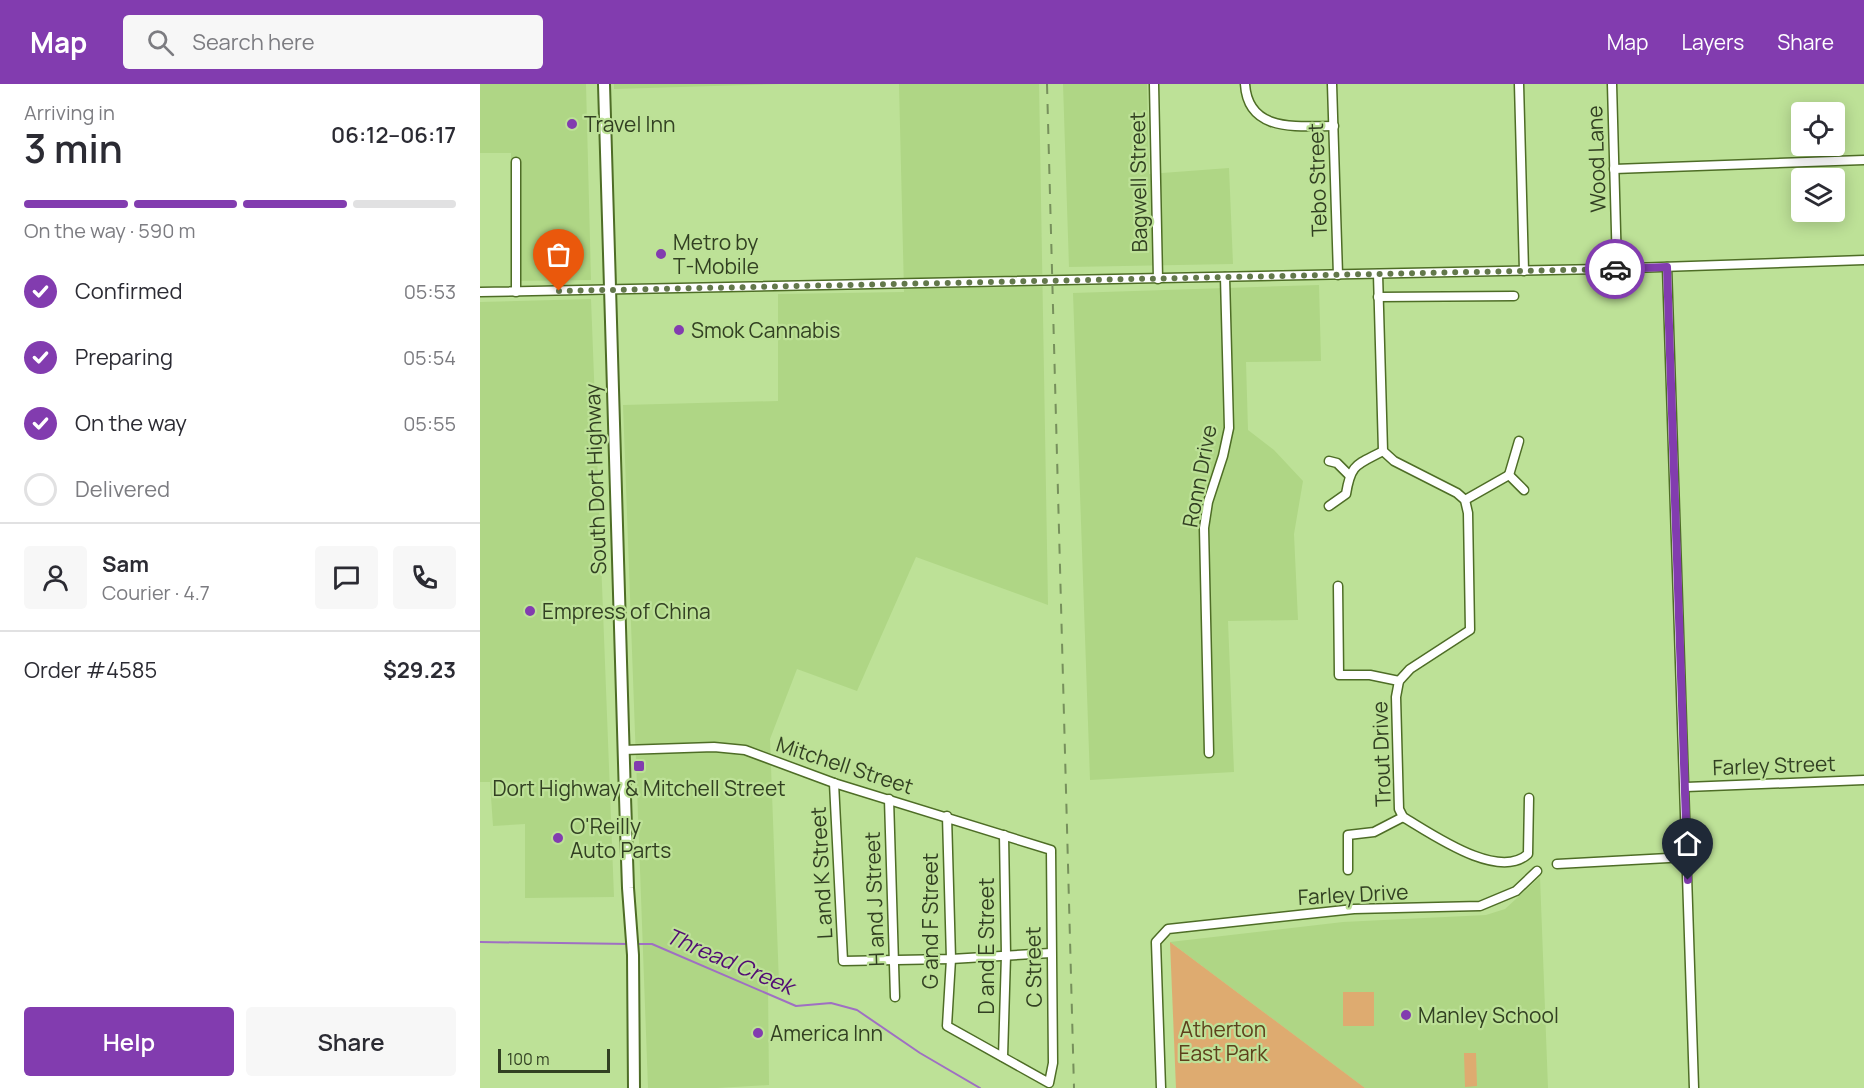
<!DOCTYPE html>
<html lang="en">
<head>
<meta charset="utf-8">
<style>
	:root { --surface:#fff; --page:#f7f7f7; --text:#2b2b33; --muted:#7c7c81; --line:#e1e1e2; --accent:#823caf }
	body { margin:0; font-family:Manrope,sans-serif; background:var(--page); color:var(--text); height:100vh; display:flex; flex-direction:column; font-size:22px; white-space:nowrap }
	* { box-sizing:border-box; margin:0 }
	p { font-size:20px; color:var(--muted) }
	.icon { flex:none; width:33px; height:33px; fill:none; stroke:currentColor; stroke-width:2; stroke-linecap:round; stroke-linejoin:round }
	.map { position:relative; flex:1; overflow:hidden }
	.details { display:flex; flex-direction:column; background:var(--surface); width:480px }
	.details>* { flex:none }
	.buttons { position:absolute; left:1311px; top:18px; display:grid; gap:12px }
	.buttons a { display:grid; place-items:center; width:54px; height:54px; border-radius:6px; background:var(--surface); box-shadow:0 3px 15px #0003; font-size:30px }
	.scale { position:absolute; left:18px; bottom:15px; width:112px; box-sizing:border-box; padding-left:6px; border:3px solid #324022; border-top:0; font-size:16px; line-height:21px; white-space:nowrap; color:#324022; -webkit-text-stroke:4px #bde197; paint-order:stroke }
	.pin { position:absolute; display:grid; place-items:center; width:51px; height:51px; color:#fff; margin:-62px -26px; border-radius:50% 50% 50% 0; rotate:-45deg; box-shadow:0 0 6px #0007 }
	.pin .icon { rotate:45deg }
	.courier { position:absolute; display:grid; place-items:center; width:60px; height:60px; margin:-30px; border:4px solid #823caf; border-radius:50%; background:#fff; color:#222; box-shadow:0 2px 8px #0007 }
	.headline em { font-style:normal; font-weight:600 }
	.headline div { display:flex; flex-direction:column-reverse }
	.headline { display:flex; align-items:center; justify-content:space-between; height:102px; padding:0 24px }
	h1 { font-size:39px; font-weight:600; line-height:45px }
	.bar { display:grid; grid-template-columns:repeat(4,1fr); gap:9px 6px; align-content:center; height:72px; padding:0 24px }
	.bar i { height:8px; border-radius:4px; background:var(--line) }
	.bar .current { background:var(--accent) }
	.bar p { grid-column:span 4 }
	.line { display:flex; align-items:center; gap:15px; padding:0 24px; border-top:2px solid var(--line) }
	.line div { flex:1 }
	.round { display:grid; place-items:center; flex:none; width:63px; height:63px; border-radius:6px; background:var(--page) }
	ol { padding:0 24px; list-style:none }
	li { display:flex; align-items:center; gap:18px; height:66px }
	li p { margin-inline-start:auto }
	li .icon { padding:6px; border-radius:50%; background:var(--accent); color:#fff; stroke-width:4 }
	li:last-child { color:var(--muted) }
	li i { width:33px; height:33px; border:3px solid var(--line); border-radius:50% }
	.primary-button { display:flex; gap:12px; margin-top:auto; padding:12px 24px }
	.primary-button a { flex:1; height:69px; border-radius:6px; background:var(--accent); color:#fff; font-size:24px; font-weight:600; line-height:69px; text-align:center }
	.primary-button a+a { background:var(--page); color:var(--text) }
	header { display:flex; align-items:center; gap:36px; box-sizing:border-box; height:84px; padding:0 30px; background:var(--accent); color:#fff }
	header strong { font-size:28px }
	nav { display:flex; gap:33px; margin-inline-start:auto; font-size:21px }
	.search { width:420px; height:54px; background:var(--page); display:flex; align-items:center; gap:15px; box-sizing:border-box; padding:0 21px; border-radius:6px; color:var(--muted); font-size:22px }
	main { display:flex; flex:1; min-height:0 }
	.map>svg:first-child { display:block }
	.built { fill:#afd685 }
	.green { fill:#deab70 }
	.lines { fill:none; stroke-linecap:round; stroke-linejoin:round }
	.stream { stroke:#9f6fc3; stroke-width:2 }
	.minor-casing { stroke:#4e6d26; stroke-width:11 }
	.major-casing { stroke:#4e6d26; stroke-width:14 }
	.minor { stroke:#fff; stroke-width:8 }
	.major { stroke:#fff; stroke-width:10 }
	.rail { stroke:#77905c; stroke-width:2; stroke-dasharray:10 10; stroke-linecap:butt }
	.done { stroke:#63784b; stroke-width:6; stroke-dasharray:0 10.8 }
	.route { stroke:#823caf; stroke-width:8 }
	.poi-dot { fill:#823caf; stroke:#bde197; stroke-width:2 }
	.labels { text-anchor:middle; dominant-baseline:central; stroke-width:4.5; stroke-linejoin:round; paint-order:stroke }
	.poi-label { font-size:21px; fill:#324022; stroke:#bde197; text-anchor:start }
	.street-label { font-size:21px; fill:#324022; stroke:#bde197 }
	.park-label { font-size:21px; fill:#5d401c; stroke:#bde197 }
	.water-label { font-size:22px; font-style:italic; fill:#510b75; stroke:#bde197 }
</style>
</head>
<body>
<header>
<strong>Map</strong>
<div class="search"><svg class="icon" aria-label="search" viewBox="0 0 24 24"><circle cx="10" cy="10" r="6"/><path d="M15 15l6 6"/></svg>Search here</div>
<nav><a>Map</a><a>Layers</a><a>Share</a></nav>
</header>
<main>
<section class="details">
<div class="headline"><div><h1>3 min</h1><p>Arriving in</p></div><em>06:12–06:17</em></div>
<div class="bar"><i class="current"></i><i class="current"></i><i class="current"></i><i></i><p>On the way · 590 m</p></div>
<ol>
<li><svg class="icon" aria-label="check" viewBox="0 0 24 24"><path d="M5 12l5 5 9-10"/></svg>Confirmed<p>05:53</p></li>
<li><svg class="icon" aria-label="check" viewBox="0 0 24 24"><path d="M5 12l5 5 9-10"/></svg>Preparing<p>05:54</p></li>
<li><svg class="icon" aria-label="check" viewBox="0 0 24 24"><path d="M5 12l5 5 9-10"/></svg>On the way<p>05:55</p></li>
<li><i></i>Delivered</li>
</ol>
<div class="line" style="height:108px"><a class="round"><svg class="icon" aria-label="person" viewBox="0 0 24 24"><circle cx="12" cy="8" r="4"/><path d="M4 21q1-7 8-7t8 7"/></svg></a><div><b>Sam</b><p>Courier · 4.7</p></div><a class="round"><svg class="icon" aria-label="chat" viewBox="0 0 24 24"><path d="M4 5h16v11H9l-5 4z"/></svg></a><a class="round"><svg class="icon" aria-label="phone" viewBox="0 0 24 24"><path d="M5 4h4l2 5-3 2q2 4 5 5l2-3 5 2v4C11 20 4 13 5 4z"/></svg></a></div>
<div class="line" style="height:78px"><div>Order #4585</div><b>$29.23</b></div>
<div class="primary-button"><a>Help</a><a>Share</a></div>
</section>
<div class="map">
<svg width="1384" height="1004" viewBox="0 0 1384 1004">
	<rect width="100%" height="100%" fill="#bde197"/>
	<!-- built -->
	<g class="built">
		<path d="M0 0H106L111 196 31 197V69H0Z"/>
		<path d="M134 0H302L134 5Z"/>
		<path d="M419 0H559L568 521 436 473 377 607 317 585 290 655 299 900 288 902 289 1001 237 1004H168L143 321 298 317V210L424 208Z"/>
		<path d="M583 0H667L669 90 749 84 753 180 589 183Z"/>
		<path d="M839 201 841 277 766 278 768 346 794 366 823 397 814 450 818 536 748 537 754 688 610 696 593 209Z"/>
		<path d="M111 215 134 813 45 814V740L13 742 10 698H0V218Z"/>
		<path d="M1060 793 1068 1004H885L690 858 863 838 1006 831 1025 825Z"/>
	</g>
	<!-- green -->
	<g class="green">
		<path d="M690 858 885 1004H696Z"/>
		<rect x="863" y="908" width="31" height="34"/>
		<path d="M984 969H996L997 1002 985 1003Z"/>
	</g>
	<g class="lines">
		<!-- stream -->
		<g class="stream">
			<path d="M0 858 150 860"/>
			<path d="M155 860H172L316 922 351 919 377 926 440 969 500 1004"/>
		</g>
		<!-- minor casing -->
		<g class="minor-casing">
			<g id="minor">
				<path d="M674 0 678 195"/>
				<path d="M765 0C768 49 817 42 854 42"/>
				<path d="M852 0 858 191"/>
				<path d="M1039 0 1044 187"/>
				<path d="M1132 0 1137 184"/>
				<path d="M36 78V208"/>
				<path d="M1134 85 1384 76"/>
				<path d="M1187 183 1214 1004"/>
				<path d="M898 190 903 367 914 377 977 409 985 416 988 429 990 546 930 585 919 597 916 613 919 725 923 733C952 750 1018 797 1048 770L1049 714"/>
				<path d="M0 208 1122 185 1384 176"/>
				<path d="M898 213 1034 212"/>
				<path d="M849 377 857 379 869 391"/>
				<path d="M1029 391 1039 357"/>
				<path d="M1029 391 1044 406"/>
				<path d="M985 416 1029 391"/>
				<path d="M849 422 866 410C871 379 877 381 903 367"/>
				<path d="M858 502 859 591H890L919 597"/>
				<path d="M143 666 234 663 265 666 354 699 571 766 573 979 569 999 467 942 471 875 467 732"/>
				<path d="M729 669 724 444 728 418 743 372 749 344 745 193"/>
				<path d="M354 699 363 877 471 875 571 869"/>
				<path d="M1206 703 1384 696"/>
				<path d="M409 715 415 913"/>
				<path d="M1077 780 1207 773"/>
				<path d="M868 786V751L894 748 923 733"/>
				<path d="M523 973 526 871 524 751"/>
				<path d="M681 1004 676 858 688 845 874 825 1000 822 1036 807 1057 787"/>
			</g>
		</g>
		<!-- major casing -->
		<g class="major-casing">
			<path id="major" d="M124 0 145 713 148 804 153 871 154 1004"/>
		</g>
		<!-- minor -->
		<use href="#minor" class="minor"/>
		<!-- major -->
		<use href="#major" class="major"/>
		<!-- rail -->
		<path class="rail" d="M567 0 594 1004"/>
	</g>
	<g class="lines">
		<!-- done -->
		<path class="done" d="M79 207 1135 185"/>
		<!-- route -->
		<path class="route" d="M1135 185 1187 183 1208 796"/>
	</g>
	<!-- markers -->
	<g class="poi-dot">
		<circle cx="92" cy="40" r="6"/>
		<circle cx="181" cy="170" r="6"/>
		<circle cx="199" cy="246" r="6"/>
		<circle cx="50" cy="527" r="6"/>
		<rect x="153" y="676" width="12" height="12" rx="3"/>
		<circle cx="78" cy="754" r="6"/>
		<circle cx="926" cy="931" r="6"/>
		<circle cx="278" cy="949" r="6"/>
	</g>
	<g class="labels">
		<!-- poi labels -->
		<g class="poi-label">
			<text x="104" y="40">Travel Inn</text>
			<text x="193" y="158">Metro by<tspan x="193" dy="24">T-Mobile</tspan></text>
			<text x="211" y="246">Smok Cannabis</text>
			<text x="62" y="527">Empress of China</text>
			<text x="159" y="704" text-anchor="middle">Dort Highway &amp; Mitchell Street</text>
			<text x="90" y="742">O'Reilly<tspan x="90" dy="24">Auto Parts</tspan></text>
			<text x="938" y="931">Manley School</text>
			<text x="290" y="949">America Inn</text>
		</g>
		<!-- street labels -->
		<g class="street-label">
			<text transform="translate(1116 75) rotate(-92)">Wood Lane</text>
			<text transform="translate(837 96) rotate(-92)">Tebo Street</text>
			<text transform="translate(658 98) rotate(-91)">Bagwell Street</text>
			<text transform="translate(719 392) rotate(-79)">Ronn Drive</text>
			<text transform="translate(115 395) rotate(-92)">South Dort Highway</text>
			<text transform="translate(901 670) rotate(-92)">Trout Drive</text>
			<text transform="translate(365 681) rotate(18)">Mitchell Street</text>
			<text transform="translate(1294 681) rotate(-2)">Farley Street</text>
			<text transform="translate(341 789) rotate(-93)">L and K Street</text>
			<text transform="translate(873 810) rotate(-3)">Farley Drive</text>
			<text transform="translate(394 815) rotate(-92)">H and J Street</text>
			<text transform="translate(450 837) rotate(-90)">G and F Street</text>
			<text transform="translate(506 862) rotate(-90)">D and E Street</text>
			<text transform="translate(553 883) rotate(-91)">C Street</text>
		</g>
		<!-- park labels -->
		<g class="park-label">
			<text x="743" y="945">Atherton<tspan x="743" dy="24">East Park</tspan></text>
		</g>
		<!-- water labels -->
		<g class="water-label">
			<text transform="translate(250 877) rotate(23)">Thread Creek</text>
		</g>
	</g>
</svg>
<div class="buttons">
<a><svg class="icon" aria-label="locate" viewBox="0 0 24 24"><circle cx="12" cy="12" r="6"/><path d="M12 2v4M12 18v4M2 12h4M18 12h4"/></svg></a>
<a><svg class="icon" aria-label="layers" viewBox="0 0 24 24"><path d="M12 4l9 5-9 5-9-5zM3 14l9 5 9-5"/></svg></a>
</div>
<div class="scale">100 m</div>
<div class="pin" style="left:79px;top:207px;background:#ea580c"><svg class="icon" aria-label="bag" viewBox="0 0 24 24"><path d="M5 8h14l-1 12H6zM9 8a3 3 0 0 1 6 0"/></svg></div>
<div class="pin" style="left:1208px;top:796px;background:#1f2937"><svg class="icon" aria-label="home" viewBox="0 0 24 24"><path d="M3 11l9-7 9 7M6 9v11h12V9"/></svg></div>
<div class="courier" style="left:1135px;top:185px"><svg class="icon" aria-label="car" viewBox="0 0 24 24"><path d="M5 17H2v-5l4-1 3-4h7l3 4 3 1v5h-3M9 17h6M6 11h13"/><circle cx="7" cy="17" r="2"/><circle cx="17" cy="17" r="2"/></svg></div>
</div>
</main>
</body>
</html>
